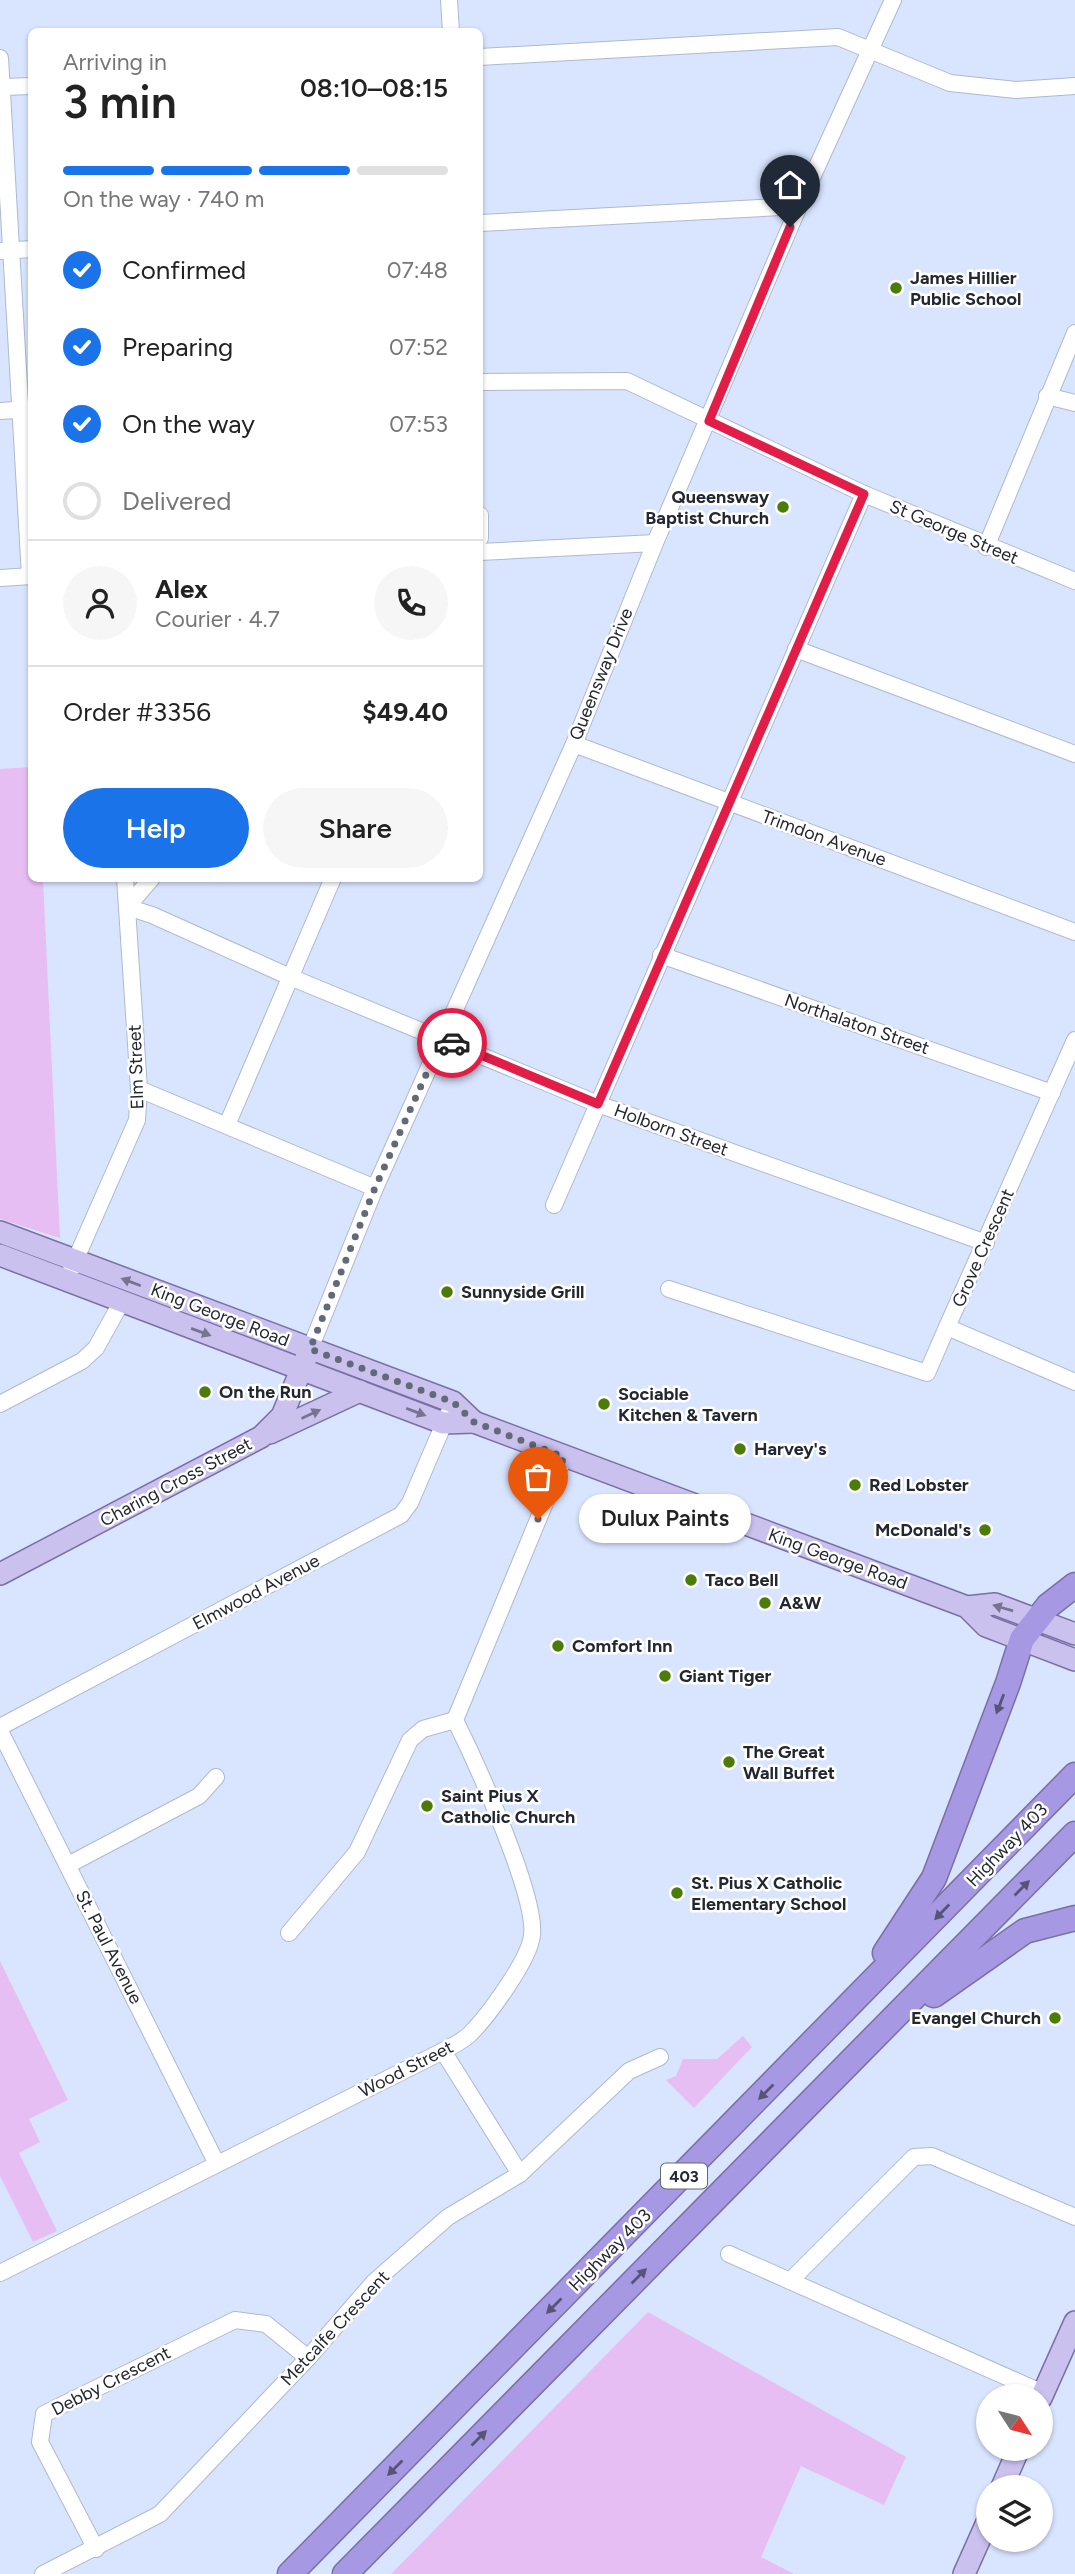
<!DOCTYPE html>
<html lang="en">
<head>
<meta charset="utf-8">
<style>
	:root { --surface:#fff; --page:#f6f6f6; --text:#222; --muted:#767676; --line:#e0e0e0; --accent:#1a73e8 }
	body { margin:0; font-family:Figtree,sans-serif; background:var(--page); color:var(--text); height:100vh; display:flex; flex-direction:column; font-size:26px; white-space:nowrap }
	* { box-sizing:border-box; margin:0 }
	p { font-size:23px; color:var(--muted) }
	.icon { flex:none; width:38px; height:38px; fill:none; stroke:currentColor; stroke-width:2; stroke-linecap:round; stroke-linejoin:round }
	.map { position:relative; flex:1; overflow:hidden }
	.sheet { position:absolute; left:28px; top:28px; width:455px; height:854px; display:flex; flex-direction:column; background:var(--surface); border-radius:10px; box-shadow:0 2px 5px #0004 }
	.sheet>* { flex:none }
	.needle { width:46px; rotate:126deg }
	.controls { position:absolute; left:976px; top:2384px; display:grid; gap:14px }
	.controls a { display:grid; place-items:center; width:77px; height:77px; border-radius:50%; background:var(--surface); box-shadow:0 2px 5px #0004; font-size:35px }
	.pin { position:absolute; display:grid; place-items:center; width:60px; height:60px; color:#fff; margin:-72px -30px; border-radius:50% 50% 50% 0; rotate:-45deg; box-shadow:0 0 7px #0007 }
	.pin .icon { rotate:45deg }
	.courier { position:absolute; display:grid; place-items:center; width:70px; height:70px; margin:-35px; border:5px solid #e11d48; border-radius:50%; background:#fff; color:#222; box-shadow:0 2px 9px #0007 }
	.bubble { position:absolute; height:49px; border-radius:24px; background:var(--surface); box-shadow:0 2px 5px #0004; font-size:23px; font-weight:600; line-height:49px; text-align:center }
	.summary em { font-style:normal; font-weight:600 }
	.summary div { display:flex; flex-direction:column-reverse }
	.summary { display:flex; align-items:center; justify-content:space-between; height:119px; padding:0 35px }
	h1 { font-size:46px; font-weight:600; line-height:52px }
	.bar { display:grid; grid-template-columns:repeat(4,1fr); gap:10px 7px; align-content:center; height:84px; padding:0 35px }
	.bar i { height:9px; border-radius:5px; background:var(--line) }
	.bar .active { background:var(--accent) }
	.bar p { grid-column:span 4 }
	.line { display:flex; align-items:center; gap:18px; padding:0 35px; border-top:2px solid var(--line) }
	.line div { flex:1 }
	.round { display:grid; place-items:center; flex:none; width:74px; height:74px; border-radius:37px; background:var(--page) }
	ol { padding:0 35px; list-style:none }
	li { display:flex; align-items:center; gap:21px; height:77px }
	li p { margin-inline-start:auto }
	li .icon { padding:7px; border-radius:50%; background:var(--accent); color:#fff; stroke-width:4 }
	li:last-child { color:var(--muted) }
	li i { width:38px; height:38px; border:4px solid var(--line); border-radius:50% }
	.button { display:flex; gap:14px; margin-top:auto; padding:14px 35px }
	.button a { flex:1; height:80px; border-radius:42px; background:var(--accent); color:#fff; font-size:28px; font-weight:600; line-height:80px; text-align:center }
	.button a+a { background:var(--page); color:var(--text) }
	.map>svg:first-child { display:block }
	.green { fill:#e7bef3 }
	.lines { fill:none; stroke-linecap:round; stroke-linejoin:round }
	.minor-casing { stroke:#adb9d2; stroke-width:18 }
	.major-casing { stroke:#7870a4; stroke-width:24 }
	.highway-casing { stroke:#7870a4; stroke-width:27 }
	.minor { stroke:#fff; stroke-width:16 }
	.major { stroke:#cac1ee; stroke-width:21 }
	.highway { stroke:#a698e3; stroke-width:24 }
	.oneway { fill:#76748f }
	.oneway2 { fill:#575478 }
	.done { stroke:#626a78; stroke-width:7; stroke-dasharray:0 12.6 }
	.route { stroke:#e11d48; stroke-width:9 }
	.poi-dot { fill:#4a7c07; stroke:#fff; stroke-width:2.5 }
	.labels { text-anchor:middle; dominant-baseline:central; stroke-width:5; stroke-linejoin:round; paint-order:stroke }
	.shield { fill:#fff; stroke:#64686e; stroke-width:2 }
	.shield-label { font-size:16px; font-weight:bold; fill:#222730 }
	.poi-label { font-size:18px; font-weight:bold; fill:#222730; stroke:#fff; text-anchor:start }
	.street-label { font-size:18px; fill:#222730; stroke:#fff }
</style>
</head>
<body>
<div class="map">
<svg width="1075" height="2574" viewBox="0 0 1075 2574">
	<rect width="100%" height="100%" fill="#d9e5ff"/>
	<!-- green -->
	<g class="green">
		<path d="M31 767 32 878 43 879 60 1238 0 1219V769Z"/>
		<path d="M0 1961 68 2100 29 2119 40 2142 19 2153 57 2231 33 2242 0 2176Z"/>
		<path d="M743 2036 752 2047 694 2108 666 2080 676 2076 683 2059H717Z"/>
		<path d="M648 2312 906 2457 884 2505 801 2466 761 2557 794 2574H391Z"/>
	</g>
	<g class="lines">
		<!-- minor casing -->
		<g class="minor-casing">
			<g id="minor">
				<path d="M449 0 451 32"/>
				<path d="M480 57 838 37 950 83 1016 90 1075 86"/>
				<path d="M0 58 30 576"/>
				<path d="M1 87 32 86"/>
				<path d="M480 223 799 206"/>
				<path d="M0 251 32 249"/>
				<path d="M480 382 627 381 864 494 1075 581"/>
				<path d="M1047 396 1075 403"/>
				<path d="M0 411 32 409"/>
				<path d="M480 515V538"/>
				<path d="M986 547 1075 333"/>
				<path d="M480 552 655 543"/>
				<path d="M0 578 32 576"/>
				<path d="M796 649 1075 754"/>
				<path d="M574 744 1075 932"/>
				<path d="M152 878 127 907 152 915 290 977 598 1104 986 1243"/>
				<path d="M661 955 1052 1093"/>
				<path d="M1075 1040 947 1327 1075 1382"/>
				<path d="M139 1089 375 1188"/>
				<path d="M227 1125 333 878"/>
				<path d="M554 1205 864 494"/>
				<path d="M71 1270 137 1120 139 1089 125 878"/>
				<path d="M669 1289 927 1373 947 1327"/>
				<path d="M310 1349 375 1188 574 744 655 543 799 206 893 0"/>
				<path d="M0 1404 82 1361 96 1348 121 1303"/>
				<path d="M0 1727 401 1515 410 1503 448 1414"/>
				<path d="M0 1731 217 2164"/>
				<path d="M68 1865 199 1796 216 1777"/>
				<path d="M289 1933 357 1852 410 1740 423 1729 455 1720"/>
				<path d="M443 2051 520 2174"/>
				<path d="M729 2254 1043 2393"/>
				<path d="M0 2273 443 2051C452 2046 463 2041 470 2034 488 2016 530 1959 532 1935 537 1896 475 1760 455 1720L564 1457"/>
				<path d="M790 2281 914 2157 932 2156 1075 2217"/>
				<path d="M96 2549 40 2442 44 2414 235 2320 266 2324 308 2358"/>
				<path d="M43 2574 160 2514 308 2358 374 2282 448 2217 520 2174 629 2071 660 2057"/>
			</g>
		</g>
		<!-- major casing -->
		<g class="major-casing">
			<g id="major">
				<path d="M0 1232 453 1402 474 1422 967 1607 986 1626 1075 1660"/>
				<path d="M0 1255 443 1423 474 1422"/>
				<path d="M270 1433 360 1391"/>
				<path d="M0 1574 261 1437 282 1416 306 1358"/>
				<path d="M967 1607 995 1604 1075 1634"/>
				<path d="M1041 2398 1075 2322"/>
				<path d="M1002 2487 1019 2448"/>
				<path d="M964 2574 989 2518"/>
			</g>
		</g>
		<!-- highway casing -->
		<g class="highway-casing">
			<g id="highway">
				<path d="M885 1953 934 1878 1008 1683 1022 1639 1048 1606 1075 1585"/>
				<path d="M934 1995 1025 1931 1075 1918"/>
				<path d="M290 2574 1075 1775"/>
				<path d="M345 2574 1075 1834"/>
			</g>
		</g>
		<!-- minor -->
		<use href="#minor" class="minor"/>
		<!-- major -->
		<use href="#major" class="major"/>
		<!-- highway -->
		<use href="#highway" class="highway"/>
	</g>
	<!-- one-way arrows -->
	<defs><path id="oneway-solid" d="M-6-.8H1V-3.2L6.5 0L1 3.2V.8H-6Z" transform="scale(1.75)"/></defs>
	<g class="oneway">
		<use href="#oneway-solid" transform="translate(131 1282) rotate(-159)"/>
		<use href="#oneway-solid" transform="translate(201 1332) rotate(20)"/>
		<use href="#oneway-solid" transform="translate(416 1412) rotate(21)"/>
		<use href="#oneway-solid" transform="translate(311 1414) rotate(-25)"/>
		<use href="#oneway-solid" transform="translate(1003 1608) rotate(-164)"/>
	</g>
	<g class="oneway2">
		<use href="#oneway-solid" transform="translate(1000 1704) rotate(111)"/>
		<use href="#oneway-solid" transform="translate(1022 1888) rotate(-45)"/>
		<use href="#oneway-solid" transform="translate(942 1912) rotate(134)"/>
		<use href="#oneway-solid" transform="translate(766 2092) rotate(135)"/>
		<use href="#oneway-solid" transform="translate(639 2276) rotate(-45)"/>
		<use href="#oneway-solid" transform="translate(554 2306) rotate(135)"/>
		<use href="#oneway-solid" transform="translate(479 2438) rotate(-45)"/>
		<use href="#oneway-solid" transform="translate(395 2468) rotate(135)"/>
	</g>
	<g class="lines">
		<!-- done -->
		<path class="done" d="M452 1043 442 1039 375 1188 310 1349 453 1402 474 1422 564 1457 538 1519"/>
		<!-- route -->
		<path class="route" d="M452 1043 598 1104 864 494 709 421 790 227"/>
	</g>
	<!-- markers -->
	<g class="poi-dot">
		<circle cx="896" cy="288" r="7"/>
		<circle cx="783" cy="507" r="7"/>
		<circle cx="447" cy="1292" r="7"/>
		<circle cx="205" cy="1392" r="7"/>
		<circle cx="604" cy="1404" r="7"/>
		<circle cx="740" cy="1449" r="7"/>
		<circle cx="855" cy="1485" r="7"/>
		<circle cx="985" cy="1530" r="7"/>
		<circle cx="691" cy="1580" r="7"/>
		<circle cx="765" cy="1603" r="7"/>
		<circle cx="558" cy="1646" r="7"/>
		<circle cx="665" cy="1676" r="7"/>
		<circle cx="729" cy="1762" r="7"/>
		<circle cx="427" cy="1806" r="7"/>
		<circle cx="677" cy="1893" r="7"/>
		<circle cx="1055" cy="2018" r="7"/>
	</g>
	<g class="labels">
		<!-- shield labels -->
		<rect class="shield" x="661" y="2163.5" width="46" height="25" rx="5"/>
		<g class="shield-label">
			<text x="684" y="2176">403</text>
		</g>
		<!-- poi labels -->
		<g class="poi-label">
			<text x="910" y="278">James Hillier<tspan x="910" dy="21">Public School</tspan></text>
			<text x="769" y="497" text-anchor="end">Queensway<tspan x="769" dy="21">Baptist Church</tspan></text>
			<text x="461" y="1292">Sunnyside Grill</text>
			<text x="219" y="1392">On the Run</text>
			<text x="618" y="1394">Sociable<tspan x="618" dy="21">Kitchen &amp; Tavern</tspan></text>
			<text x="754" y="1449">Harvey's</text>
			<text x="869" y="1485">Red Lobster</text>
			<text x="971" y="1530" text-anchor="end">McDonald's</text>
			<text x="705" y="1580">Taco Bell</text>
			<text x="779" y="1603">A&amp;W</text>
			<text x="572" y="1646">Comfort Inn</text>
			<text x="679" y="1676">Giant Tiger</text>
			<text x="743" y="1752">The Great<tspan x="743" dy="21">Wall Buffet</tspan></text>
			<text x="441" y="1796">Saint Pius X<tspan x="441" dy="21">Catholic Church</tspan></text>
			<text x="691" y="1883">St. Pius X Catholic<tspan x="691" dy="21">Elementary School</tspan></text>
			<text x="1041" y="2018" text-anchor="end">Evangel Church</text>
		</g>
		<!-- street labels -->
		<g class="street-label">
			<text transform="translate(954 532) rotate(23)">St George Street</text>
			<text transform="translate(601 674) rotate(-68)">Queensway Drive</text>
			<text transform="translate(824 838) rotate(20)">Trimdon Avenue</text>
			<text transform="translate(857 1024) rotate(19)">Northalaton Street</text>
			<text transform="translate(136 1067) rotate(-92)">Elm Street</text>
			<text transform="translate(671 1130) rotate(20)">Holborn Street</text>
			<text transform="translate(983 1248) rotate(-66)">Grove Crescent</text>
			<text transform="translate(220 1315) rotate(21)">King George Road</text>
			<text transform="translate(176 1482) rotate(-28)">Charing Cross Street</text>
			<text transform="translate(838 1559) rotate(20)">King George Road</text>
			<text transform="translate(256 1592) rotate(-28)">Elmwood Avenue</text>
			<text transform="translate(1007 1845) rotate(-46)">Highway 403</text>
			<text transform="translate(109 1947) rotate(63)">St. Paul Avenue</text>
			<text transform="translate(406 2069) rotate(-27)">Wood Street</text>
			<text transform="translate(610 2250) rotate(-45)">Highway 403</text>
			<text transform="translate(335 2328) rotate(-47)">Metcalfe Crescent</text>
			<text transform="translate(111 2381) rotate(-27)">Debby Crescent</text>
		</g>
	</g>
</svg>
<div class="controls">
<a><svg class="needle" viewBox="-14 -14 28 28"><path d="M0-13l5 13h-10z" fill="#e53935"/><path d="M0 13l5-13h-10z" fill="#767676"/></svg></a>
<a><svg class="icon" aria-label="layers" viewBox="0 0 24 24"><path d="M12 4l9 5-9 5-9-5zM3 14l9 5 9-5"/></svg></a>
</div>
<div class="pin" style="left:538px;top:1519px;background:#ea580c"><svg class="icon" aria-label="bag" viewBox="0 0 24 24"><path d="M5 8h14l-1 12H6zM9 8a3 3 0 0 1 6 0"/></svg></div>
<div class="pin" style="left:790px;top:227px;background:#1f2937"><svg class="icon" aria-label="home" viewBox="0 0 24 24"><path d="M3 11l9-7 9 7M6 9v11h12V9"/></svg></div>
<div class="courier" style="left:452px;top:1043px"><svg class="icon" aria-label="car" viewBox="0 0 24 24"><path d="M5 17H2v-5l4-1 3-4h7l3 4 3 1v5h-3M9 17h6M6 11h13"/><circle cx="7" cy="17" r="2"/><circle cx="17" cy="17" r="2"/></svg></div>
<div class="bubble" style="left:579px;top:1494px;width:172px">Dulux Paints</div>
<section class="sheet">
<div class="summary"><div><h1>3 min</h1><p>Arriving in</p></div><em>08:10–08:15</em></div>
<div class="bar"><i class="active"></i><i class="active"></i><i class="active"></i><i></i><p>On the way · 740 m</p></div>
<ol>
<li><svg class="icon" aria-label="check" viewBox="0 0 24 24"><path d="M5 12l5 5 9-10"/></svg>Confirmed<p>07:48</p></li>
<li><svg class="icon" aria-label="check" viewBox="0 0 24 24"><path d="M5 12l5 5 9-10"/></svg>Preparing<p>07:52</p></li>
<li><svg class="icon" aria-label="check" viewBox="0 0 24 24"><path d="M5 12l5 5 9-10"/></svg>On the way<p>07:53</p></li>
<li><i></i>Delivered</li>
</ol>
<div class="line" style="height:126px"><a class="round"><svg class="icon" aria-label="person" viewBox="0 0 24 24"><circle cx="12" cy="8" r="4"/><path d="M4 21q1-7 8-7t8 7"/></svg></a><div><b>Alex</b><p>Courier · 4.7</p></div><a class="round"><svg class="icon" aria-label="phone" viewBox="0 0 24 24"><path d="M5 4h4l2 5-3 2q2 4 5 5l2-3 5 2v4C11 20 4 13 5 4z"/></svg></a></div>
<div class="line" style="height:91px"><div>Order #3356</div><b>$49.40</b></div>
<div class="button"><a>Help</a><a>Share</a></div>
</section>
</div>
</body>
</html>
